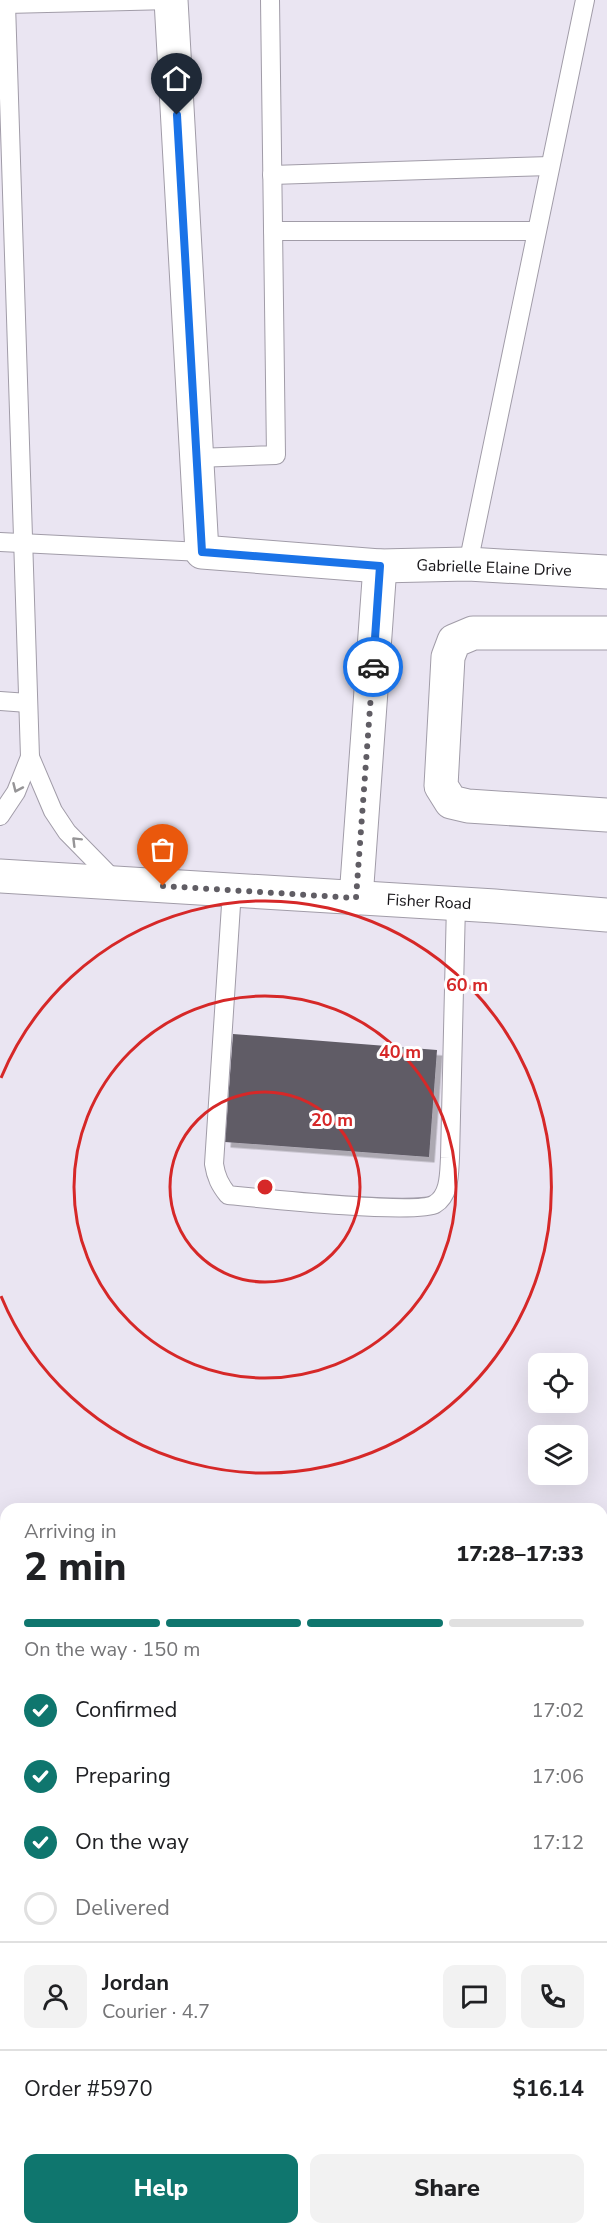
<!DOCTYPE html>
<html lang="en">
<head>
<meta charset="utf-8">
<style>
	:root { --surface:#fff; --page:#f2f2f2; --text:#202124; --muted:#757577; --line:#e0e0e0; --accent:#0f766e }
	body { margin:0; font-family:"Nunito Sans",sans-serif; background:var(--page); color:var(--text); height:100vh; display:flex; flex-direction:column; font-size:22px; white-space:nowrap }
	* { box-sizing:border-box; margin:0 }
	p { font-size:20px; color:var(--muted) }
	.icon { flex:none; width:33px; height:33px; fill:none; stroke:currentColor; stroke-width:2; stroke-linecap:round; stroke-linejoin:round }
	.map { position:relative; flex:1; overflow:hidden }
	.details { position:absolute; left:0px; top:1503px; width:608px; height:732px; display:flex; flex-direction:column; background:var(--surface); border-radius:18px 18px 0 0; box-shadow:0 6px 24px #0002 }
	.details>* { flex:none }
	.tools { position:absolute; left:528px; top:1353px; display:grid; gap:12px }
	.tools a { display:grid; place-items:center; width:60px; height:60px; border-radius:12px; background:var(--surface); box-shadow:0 6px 24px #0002; font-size:30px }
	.pin { position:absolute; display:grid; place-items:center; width:51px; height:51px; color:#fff; margin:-62px -26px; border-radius:50% 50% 50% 0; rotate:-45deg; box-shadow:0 0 6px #0007 }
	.pin .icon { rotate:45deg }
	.courier { position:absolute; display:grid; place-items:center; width:60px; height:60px; margin:-30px; border:4px solid #1a73e8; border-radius:50%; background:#fff; color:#222; box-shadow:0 2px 8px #0007 }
	.headline em { font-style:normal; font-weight:800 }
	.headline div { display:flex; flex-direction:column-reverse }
	.headline { display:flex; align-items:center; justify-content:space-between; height:102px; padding:0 24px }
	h1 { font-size:39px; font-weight:800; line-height:45px }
	.bar { display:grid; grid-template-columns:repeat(4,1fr); gap:9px 6px; align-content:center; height:72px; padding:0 24px }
	.bar i { height:8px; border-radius:4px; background:var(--line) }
	.bar .active { background:var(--accent) }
	.bar p { grid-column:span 4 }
	.line { display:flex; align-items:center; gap:15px; padding:0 24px; border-top:2px solid var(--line) }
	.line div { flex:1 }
	.round { display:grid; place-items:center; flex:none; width:63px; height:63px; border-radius:12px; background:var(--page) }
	ol { padding:0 24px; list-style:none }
	li { display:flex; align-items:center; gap:18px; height:66px }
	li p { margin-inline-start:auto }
	li .icon { padding:6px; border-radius:50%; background:var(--accent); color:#fff; stroke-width:4 }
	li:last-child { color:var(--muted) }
	li i { width:33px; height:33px; border:3px solid var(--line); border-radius:50% }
	.button { display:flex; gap:12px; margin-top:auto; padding:12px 24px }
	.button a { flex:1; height:69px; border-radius:12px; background:var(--accent); color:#fff; font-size:24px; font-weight:800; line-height:69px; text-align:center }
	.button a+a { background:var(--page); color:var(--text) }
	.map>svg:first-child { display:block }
	.building { fill:#605c66; filter:url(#shadow) }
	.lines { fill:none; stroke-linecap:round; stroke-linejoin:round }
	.lane-casing { stroke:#a19ca8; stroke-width:20 }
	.street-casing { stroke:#a19ca8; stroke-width:35 }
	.secondary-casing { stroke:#a19ca8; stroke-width:35 }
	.lane { stroke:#fff; stroke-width:18 }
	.street { stroke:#fff; stroke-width:33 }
	.secondary { stroke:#fff; stroke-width:33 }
	.oneway { stroke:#969597 }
	.done { stroke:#605d64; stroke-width:6; stroke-dasharray:0 10.8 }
	.route { stroke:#1a73e8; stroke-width:8 }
	.ring { fill:none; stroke:#d62828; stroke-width:3 }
	.labels { text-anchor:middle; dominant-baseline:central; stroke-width:6; stroke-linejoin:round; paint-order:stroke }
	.street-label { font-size:16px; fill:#161418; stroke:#fff }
	.centre { fill:#d62828; stroke:#fff; stroke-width:3 }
	.ring-label { font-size:18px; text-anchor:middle; font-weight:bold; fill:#d62828; stroke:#fff; stroke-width:6; stroke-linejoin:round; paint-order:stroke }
</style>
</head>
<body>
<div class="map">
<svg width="607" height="2235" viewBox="0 0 607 2235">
	<defs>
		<filter id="shadow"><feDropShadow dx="5.5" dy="5.5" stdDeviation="0" flood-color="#0004"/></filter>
	</defs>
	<rect width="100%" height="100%" fill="#eae5f2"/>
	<!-- building -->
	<g class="building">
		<path d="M233 1034 437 1050 429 1157 225 1142Z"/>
		<path d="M0 2050 6 2057V2069L0 2073Z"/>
	</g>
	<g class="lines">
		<!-- lane casing -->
		<g class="lane-casing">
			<g id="lane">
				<path d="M5 0 6 4 171 0"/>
				<path d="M0 4H6L30 757 53 811 67 832 116 882"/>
				<path d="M272 175 550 166"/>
				<path d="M273 231H536"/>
				<path d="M197 458 276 455 270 0"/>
				<path d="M0 542 202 552"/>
				<path d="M468 564 585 0"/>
				<path d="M0 701 28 703"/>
				<path d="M0 816 16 792 30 757"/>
				<path d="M232 890 214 1164C216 1177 220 1185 228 1195 258 1198 418 1215 435 1204 450 1195 449 1173 450 1158L456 904"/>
				<path d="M0 1892H6"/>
				<path d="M0 1952 6 1959"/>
				<path d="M0 2151 6 2146"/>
				<path d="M25 2229 30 2235"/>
				<path d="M80 2229 85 2235"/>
				<path d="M322 2229 323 2235"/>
				<path d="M99 2235 106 2229"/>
				<path d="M606 2235 607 2229"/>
			</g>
		</g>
		<!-- street casing -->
		<g class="street-casing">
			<g id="street">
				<path d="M171 0 202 552 380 566 468 564 607 572"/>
				<path d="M607 633H473L454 641 448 657 441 786 451 802 468 806 607 815"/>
				<path d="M356 898 380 566"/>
				<path d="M602 1776 607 1754"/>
				<path d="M292 2235 299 2229"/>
			</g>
		</g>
		<!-- secondary casing -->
		<g class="secondary-casing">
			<path id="secondary" d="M0 876 495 906 607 915"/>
		</g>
		<!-- lane -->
		<use href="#lane" class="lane"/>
		<!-- street -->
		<use href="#street" class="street"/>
		<!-- secondary -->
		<use href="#secondary" class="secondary"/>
	</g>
	<!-- one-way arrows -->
	<defs><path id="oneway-chevron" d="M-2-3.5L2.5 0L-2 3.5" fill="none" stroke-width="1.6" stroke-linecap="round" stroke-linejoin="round" transform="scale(1.5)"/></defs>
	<g class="oneway">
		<use href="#oneway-chevron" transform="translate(17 788) rotate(114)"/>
		<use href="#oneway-chevron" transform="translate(76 841) rotate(-135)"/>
	</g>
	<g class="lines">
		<!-- done -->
		<path class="done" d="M163 886 356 898 373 667"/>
		<!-- route -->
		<path class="route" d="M177 115 202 552 380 566 373 667"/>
	</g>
	<!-- distance rings -->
	<g class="ring">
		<circle cx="265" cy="1187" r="95"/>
		<circle cx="265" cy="1187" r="191"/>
		<path d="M1 1078A286 286 0 1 1 1 1296"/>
	</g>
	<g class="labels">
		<!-- street labels -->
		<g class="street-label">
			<text transform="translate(494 568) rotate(2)">Gabrielle Elaine Drive</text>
			<text transform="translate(429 902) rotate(3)">Fisher Road</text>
		</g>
	</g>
	<circle cx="265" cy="1187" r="9" class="centre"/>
	<g class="ring-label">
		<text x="467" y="991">60 m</text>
		<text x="400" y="1058">40 m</text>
		<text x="332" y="1126">20 m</text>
	</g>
</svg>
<div class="tools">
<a><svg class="icon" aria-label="locate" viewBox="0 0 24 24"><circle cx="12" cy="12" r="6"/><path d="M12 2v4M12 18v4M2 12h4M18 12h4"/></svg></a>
<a><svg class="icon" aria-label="layers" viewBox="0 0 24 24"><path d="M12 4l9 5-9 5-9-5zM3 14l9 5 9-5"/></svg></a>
</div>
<div class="pin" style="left:163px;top:886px;background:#ea580c"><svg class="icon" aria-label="bag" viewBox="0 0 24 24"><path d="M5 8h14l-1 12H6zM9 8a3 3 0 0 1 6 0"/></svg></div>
<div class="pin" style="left:177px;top:115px;background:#1f2937"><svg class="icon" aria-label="home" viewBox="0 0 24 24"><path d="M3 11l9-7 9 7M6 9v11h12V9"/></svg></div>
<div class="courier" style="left:373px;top:667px"><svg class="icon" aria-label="car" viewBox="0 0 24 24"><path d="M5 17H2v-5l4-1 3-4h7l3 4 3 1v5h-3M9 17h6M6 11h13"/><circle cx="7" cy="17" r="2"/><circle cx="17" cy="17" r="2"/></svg></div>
<section class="details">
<div class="headline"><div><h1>2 min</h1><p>Arriving in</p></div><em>17:28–17:33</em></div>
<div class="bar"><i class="active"></i><i class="active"></i><i class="active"></i><i></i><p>On the way · 150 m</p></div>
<ol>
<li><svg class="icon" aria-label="check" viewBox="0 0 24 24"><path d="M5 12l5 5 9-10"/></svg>Confirmed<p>17:02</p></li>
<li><svg class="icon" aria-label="check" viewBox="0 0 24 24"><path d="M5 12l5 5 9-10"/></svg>Preparing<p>17:06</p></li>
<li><svg class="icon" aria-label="check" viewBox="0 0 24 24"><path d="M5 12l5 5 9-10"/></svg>On the way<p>17:12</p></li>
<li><i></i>Delivered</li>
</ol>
<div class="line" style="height:108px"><a class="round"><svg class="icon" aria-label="person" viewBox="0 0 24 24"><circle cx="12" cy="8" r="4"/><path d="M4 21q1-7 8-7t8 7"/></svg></a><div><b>Jordan</b><p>Courier · 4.7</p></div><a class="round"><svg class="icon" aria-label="chat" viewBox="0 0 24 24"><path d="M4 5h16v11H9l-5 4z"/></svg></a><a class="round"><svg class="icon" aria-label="phone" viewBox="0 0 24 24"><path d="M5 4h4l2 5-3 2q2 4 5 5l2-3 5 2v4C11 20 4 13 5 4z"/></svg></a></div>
<div class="line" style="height:78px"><div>Order #5970</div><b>$16.14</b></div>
<div class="button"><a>Help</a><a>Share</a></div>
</section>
</div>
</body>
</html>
